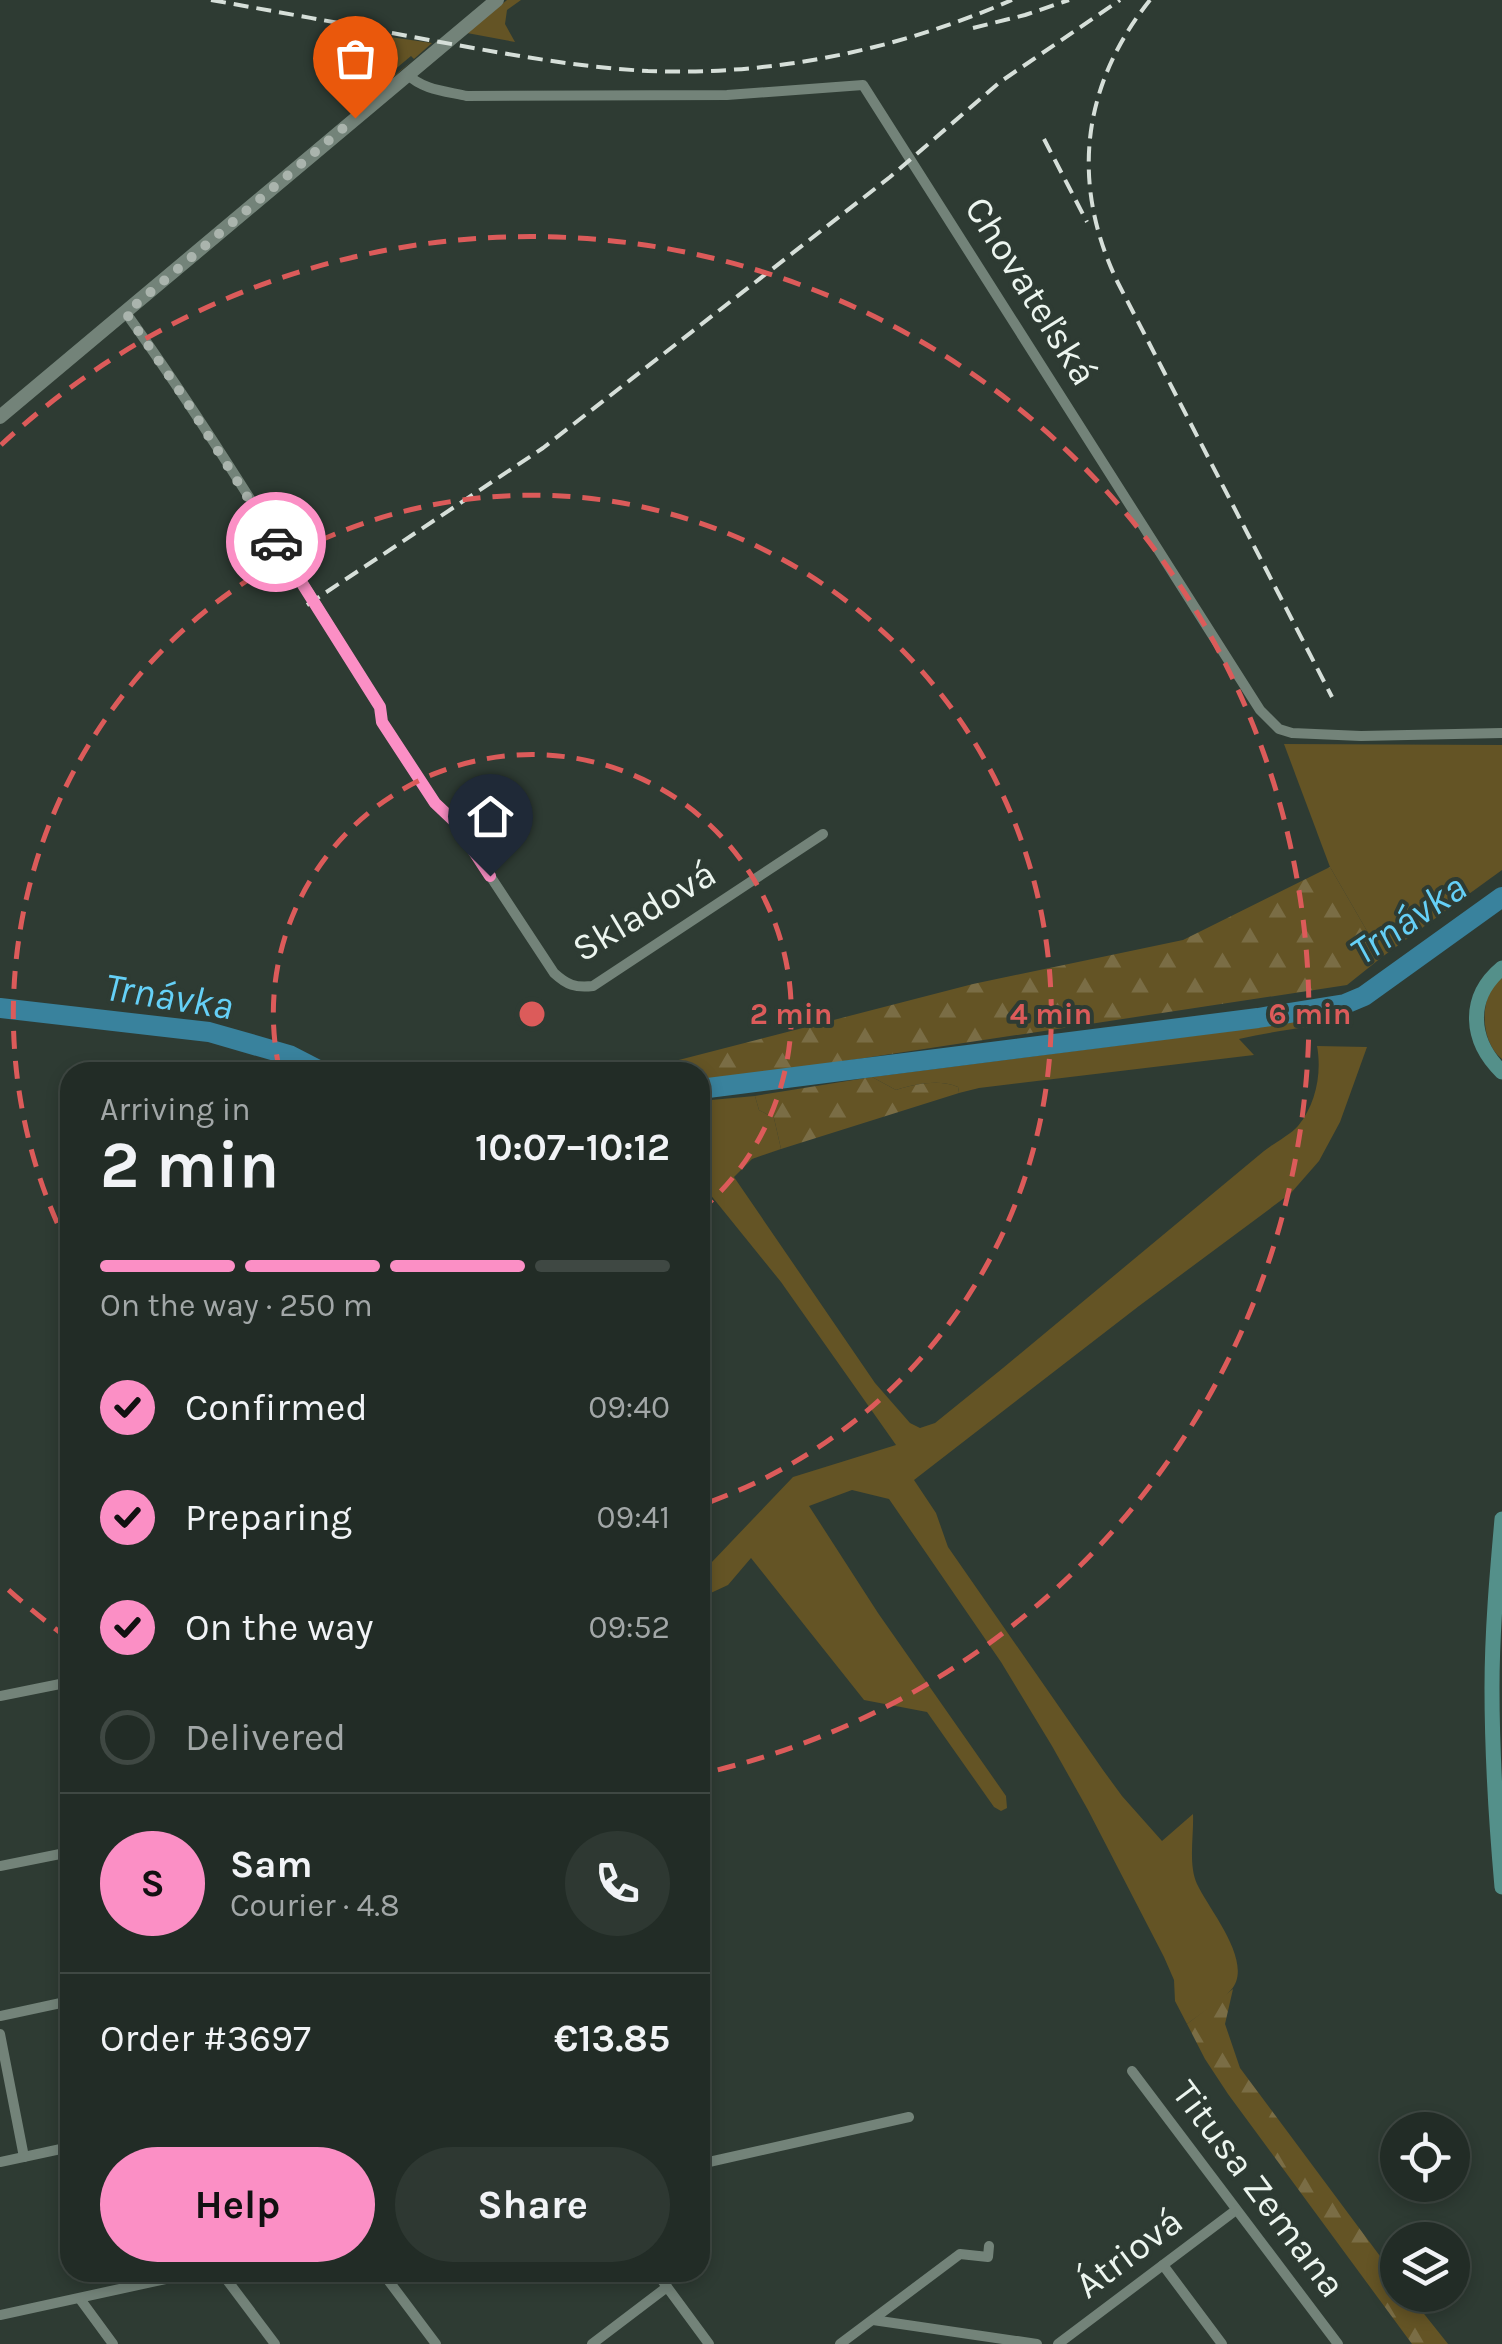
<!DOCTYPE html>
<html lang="en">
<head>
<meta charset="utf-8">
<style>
	:root { --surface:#222c26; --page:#2e3832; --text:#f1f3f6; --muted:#a2a7a7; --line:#3f4843; --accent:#fb8fc5 }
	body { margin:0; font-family:Karla,sans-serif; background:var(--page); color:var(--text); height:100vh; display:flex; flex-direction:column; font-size:38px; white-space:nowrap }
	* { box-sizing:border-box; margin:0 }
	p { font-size:32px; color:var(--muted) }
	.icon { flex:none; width:55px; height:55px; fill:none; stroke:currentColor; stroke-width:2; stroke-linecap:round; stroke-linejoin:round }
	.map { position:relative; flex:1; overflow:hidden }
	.panel { position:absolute; left:60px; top:1062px; width:650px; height:1220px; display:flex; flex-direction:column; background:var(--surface); border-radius:30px; box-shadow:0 5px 15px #0003,0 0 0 2px var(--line) }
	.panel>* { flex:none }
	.fabs { position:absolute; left:1380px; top:2112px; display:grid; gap:20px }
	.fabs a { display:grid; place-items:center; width:90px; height:90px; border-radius:50%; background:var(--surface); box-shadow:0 5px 15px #0003,0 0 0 2px var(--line); font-size:50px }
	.pin { position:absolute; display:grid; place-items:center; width:85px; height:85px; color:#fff; margin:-102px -42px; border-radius:50% 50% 50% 0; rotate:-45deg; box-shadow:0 0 10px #0007 }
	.pin .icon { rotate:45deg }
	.courier { position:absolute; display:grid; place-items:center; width:100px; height:100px; margin:-50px; border:8px solid #fb8fc5; border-radius:50%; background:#fff; color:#222; box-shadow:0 2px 12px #0007 }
	.overview em { font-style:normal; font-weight:700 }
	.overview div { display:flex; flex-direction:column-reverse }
	.overview { display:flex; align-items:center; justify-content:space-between; height:170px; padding:0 40px }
	h1 { font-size:65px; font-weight:700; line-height:75px }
	.bar { display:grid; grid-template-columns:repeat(4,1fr); gap:15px 10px; align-content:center; height:120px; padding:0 40px }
	.bar i { height:12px; border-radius:8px; background:var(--line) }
	.bar .active { background:var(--accent) }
	.bar p { grid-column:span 4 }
	.line { display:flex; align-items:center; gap:25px; padding:0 40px; border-top:2px solid var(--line) }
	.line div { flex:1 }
	.round { display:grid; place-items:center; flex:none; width:105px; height:105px; border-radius:52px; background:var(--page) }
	ol { padding:0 40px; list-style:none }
	li { display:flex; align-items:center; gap:30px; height:110px }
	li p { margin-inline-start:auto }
	li .icon { padding:10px; border-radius:50%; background:var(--accent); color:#111; stroke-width:4 }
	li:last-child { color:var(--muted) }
	li i { width:55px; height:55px; border:5px solid var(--line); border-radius:50% }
	.action { display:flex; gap:20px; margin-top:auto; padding:20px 40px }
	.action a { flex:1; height:115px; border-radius:60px; background:var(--accent); color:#111; font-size:40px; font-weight:700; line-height:115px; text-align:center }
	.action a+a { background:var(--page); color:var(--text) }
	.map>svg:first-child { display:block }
	.green { fill:#645425 }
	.forest { fill:url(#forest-firs) }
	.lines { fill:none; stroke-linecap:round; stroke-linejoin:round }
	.river { stroke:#39829d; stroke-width:20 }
	.street { stroke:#738379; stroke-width:10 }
	.secondary { stroke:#738379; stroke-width:14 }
	.primary { stroke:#54908a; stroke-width:15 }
	.rail { stroke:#d6dfd9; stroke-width:4; stroke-dasharray:15 8; stroke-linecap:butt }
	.done { stroke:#aab4ad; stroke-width:10; stroke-dasharray:0 18 }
	.route { stroke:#fb8fc5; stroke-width:12 }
	.ring { fill:none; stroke:#dc5b5a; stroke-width:5; stroke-dasharray:18 12 }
	.labels { text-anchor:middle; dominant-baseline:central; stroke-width:8; stroke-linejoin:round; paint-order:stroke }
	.street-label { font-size:38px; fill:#ecf5ef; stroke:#2e3b33 }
	.water-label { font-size:40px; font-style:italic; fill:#65d0f7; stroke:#2e3b33 }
	.centre { fill:#dc5b5a; stroke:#2e3b33; stroke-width:5 }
	.ring-label { font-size:30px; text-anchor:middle; font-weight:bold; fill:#dc5b5a; stroke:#2e3b33; stroke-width:8; stroke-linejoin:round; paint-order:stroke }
</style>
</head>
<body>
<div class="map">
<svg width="1502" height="2344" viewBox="0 0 1502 2344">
	<defs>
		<pattern id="forest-firs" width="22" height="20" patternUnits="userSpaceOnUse" patternTransform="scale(2.5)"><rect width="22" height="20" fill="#645425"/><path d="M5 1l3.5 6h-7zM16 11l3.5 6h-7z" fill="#7a6d45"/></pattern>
	</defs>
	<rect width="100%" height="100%" fill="#2e3b33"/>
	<!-- green -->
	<g class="green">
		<path d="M507 0H521L507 10 505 24 515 42 467 33Z"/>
		<path d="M390 37 432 43 362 105H359L414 59 411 56 393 71Z"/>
		<path d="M1284 744 1502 745V870L1382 957 1330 867Z"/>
		<path d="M1502 976V1059C1483 1044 1480 1011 1491 989 1494 984 1498 981 1502 976Z"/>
		<path d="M1342 1012 1350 1017C1314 1028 1276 1030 1239 1039L1254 1055 979 1088 959 1093 958 1087C939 1079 915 1084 896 1090L872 1077 1230 1031Z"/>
		<path d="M1317 1046 1367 1047 1340 1122 1319 1161 1291 1193 1139 1306 914 1480 936 1513 948 1547 1103 1770 1122 1796 1162 1841 1193 1814C1194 1836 1188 1864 1197 1884 1209 1910 1255 1963 1231 1990 1219 2003 1201 2013 1187 2024L1175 2001 1174 1980 1164 1957 1088 1810 1052 1746 1001 1662 889 1499 852 1490 809 1506 878 1613 1006 1796 1007 1808 1001 1811 994 1807 927 1712 864 1700 751 1558 728 1585 700 1598V1570L711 1563 793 1477 896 1445 781 1282 705 1188 700 1163V1101L755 1096 759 1110 774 1118 781 1149 752 1159 734 1177 875 1383 910 1423 920 1428 935 1423 1003 1368 1264 1151C1274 1143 1290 1135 1298 1126 1316 1104 1322 1073 1317 1046Z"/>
	</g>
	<!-- forest -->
	<g class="forest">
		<path d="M1330 867 1382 957 1347 985 700 1083V1072H677L671 1062 973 984 1183 940Z"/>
		<path d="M872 1077 896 1090C915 1084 939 1079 958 1087L959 1093 781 1149 774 1118 759 1110 755 1096Z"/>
		<path d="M1233 1989 1225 2024 1240 2068 1397 2279 1398 2295H1409L1448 2344H1412L1228 2094 1205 2059 1187 2024Z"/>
	</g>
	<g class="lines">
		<!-- river -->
		<g class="river">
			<path d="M0 1008 209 1032 289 1055 322 1072"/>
			<path d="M700 1089 1258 1018 1345 1004 1364 996 1502 897"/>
		</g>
		<!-- street -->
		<g class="street">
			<path d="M407 74C423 90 445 91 467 96L727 95 863 85 1260 710 1279 729 1292 733 1361 736 1502 733"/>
			<path d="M126 313C217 440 297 575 380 707L382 722 435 803 454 821 554 973C567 985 575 988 593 986L823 834"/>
			<path d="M0 1696 70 1682"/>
			<path d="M0 1866 70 1852"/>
			<path d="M0 2016 70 2001"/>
			<path d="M0 2034 24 2157"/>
			<path d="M1132 2071 1338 2344"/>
			<path d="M0 2162 70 2147"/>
			<path d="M700 2164 909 2117"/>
			<path d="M1163 2265 1222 2344"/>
			<path d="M221 2272 275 2344"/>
			<path d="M382 2272 436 2344"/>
			<path d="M656 2272 709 2344"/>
			<path d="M80 2299 113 2344"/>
			<path d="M0 2315 198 2272"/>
			<path d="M873 2320 1037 2344"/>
			<path d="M592 2344 667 2287"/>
			<path d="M840 2344 960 2254 988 2257 989 2246"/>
			<path d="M1058 2344 1236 2210"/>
		</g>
		<!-- secondary -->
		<path class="secondary" d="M0 417 497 0"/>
		<!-- primary -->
		<g class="primary">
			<path d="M1502 968C1466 998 1470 1041 1502 1072"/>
			<path d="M1502 1519C1497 1575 1492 1631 1492 1688 1492 1754 1496 1820 1502 1887"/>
		</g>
		<!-- rail -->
		<g class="rail">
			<path d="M211 0C284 13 356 26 429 40 501 53 574 67 648 71 773 76 897 50 1012 0"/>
			<path d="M1150 0C1082 85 1070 182 1117 281L1332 697"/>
			<path d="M973 28 1025 15 1069 0"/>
			<path d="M1044 139 1087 222"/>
			<path d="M307 605 543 448 890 177 1000 82 1120 0"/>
		</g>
	</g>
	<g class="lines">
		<!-- done -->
		<path class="done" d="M276 542 185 399 126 313 355 118"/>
		<!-- route -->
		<path class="route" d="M276 542 380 707 382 722 435 803 454 821 490 876"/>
	</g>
	<!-- distance rings -->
	<g class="ring">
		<path d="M280 1072A259 259 0 1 1 700 1211"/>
		<path d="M70 1250A519 519 0 1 1 701 1505"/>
		<path d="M69 1639A778 778 0 0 1 1 1583M1 445A778 778 0 1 1 700 1774"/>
	</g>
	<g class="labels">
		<!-- street labels -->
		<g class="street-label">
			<text transform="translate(1031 291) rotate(58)">Chovateľská</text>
			<text transform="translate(644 911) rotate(-31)">Skladová</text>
			<text transform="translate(1259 2189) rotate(53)">Titusa Zemana</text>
			<text transform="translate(1129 2253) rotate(-37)">Átriová</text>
		</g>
		<!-- water labels -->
		<g class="water-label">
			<text transform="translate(1408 919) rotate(-34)">Trnávka</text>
			<text transform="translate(169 996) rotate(9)">Trnávka</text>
		</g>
	</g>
	<circle cx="532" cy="1014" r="15" class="centre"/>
	<g class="ring-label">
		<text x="791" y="1024">2 min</text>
		<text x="1051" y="1024">4 min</text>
		<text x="1310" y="1024">6 min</text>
	</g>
</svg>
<div class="fabs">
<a><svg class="icon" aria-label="locate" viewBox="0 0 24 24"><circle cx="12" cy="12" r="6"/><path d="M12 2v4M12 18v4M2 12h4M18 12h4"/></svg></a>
<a><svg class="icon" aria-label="layers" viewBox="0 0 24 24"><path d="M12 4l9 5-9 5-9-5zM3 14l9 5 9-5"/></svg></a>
</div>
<div class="pin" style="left:355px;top:118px;background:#ea580c"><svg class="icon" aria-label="bag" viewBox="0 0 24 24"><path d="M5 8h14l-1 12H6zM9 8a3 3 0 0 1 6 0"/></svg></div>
<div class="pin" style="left:490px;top:876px;background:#1f2937"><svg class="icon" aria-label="home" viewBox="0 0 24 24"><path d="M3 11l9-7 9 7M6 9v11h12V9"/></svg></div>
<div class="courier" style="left:276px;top:542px"><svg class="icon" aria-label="car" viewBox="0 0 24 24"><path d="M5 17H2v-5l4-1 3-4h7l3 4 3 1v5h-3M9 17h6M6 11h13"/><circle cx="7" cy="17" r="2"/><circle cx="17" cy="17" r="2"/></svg></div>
<section class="panel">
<div class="overview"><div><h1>2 min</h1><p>Arriving in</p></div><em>10:07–10:12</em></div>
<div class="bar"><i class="active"></i><i class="active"></i><i class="active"></i><i></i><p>On the way · 250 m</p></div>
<ol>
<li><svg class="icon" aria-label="check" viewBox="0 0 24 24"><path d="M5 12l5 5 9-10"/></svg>Confirmed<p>09:40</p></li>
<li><svg class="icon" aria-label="check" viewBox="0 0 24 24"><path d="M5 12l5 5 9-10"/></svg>Preparing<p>09:41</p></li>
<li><svg class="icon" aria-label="check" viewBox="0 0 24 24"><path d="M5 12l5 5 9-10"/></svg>On the way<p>09:52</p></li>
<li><i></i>Delivered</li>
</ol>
<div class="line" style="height:180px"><b class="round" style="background:var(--accent);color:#111">S</b><div><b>Sam</b><p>Courier · 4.8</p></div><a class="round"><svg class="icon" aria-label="phone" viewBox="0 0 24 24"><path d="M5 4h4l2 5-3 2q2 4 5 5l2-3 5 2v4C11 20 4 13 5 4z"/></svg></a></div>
<div class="line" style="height:130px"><div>Order #3697</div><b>€13.85</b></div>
<div class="action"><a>Help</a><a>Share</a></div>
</section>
</div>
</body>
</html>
